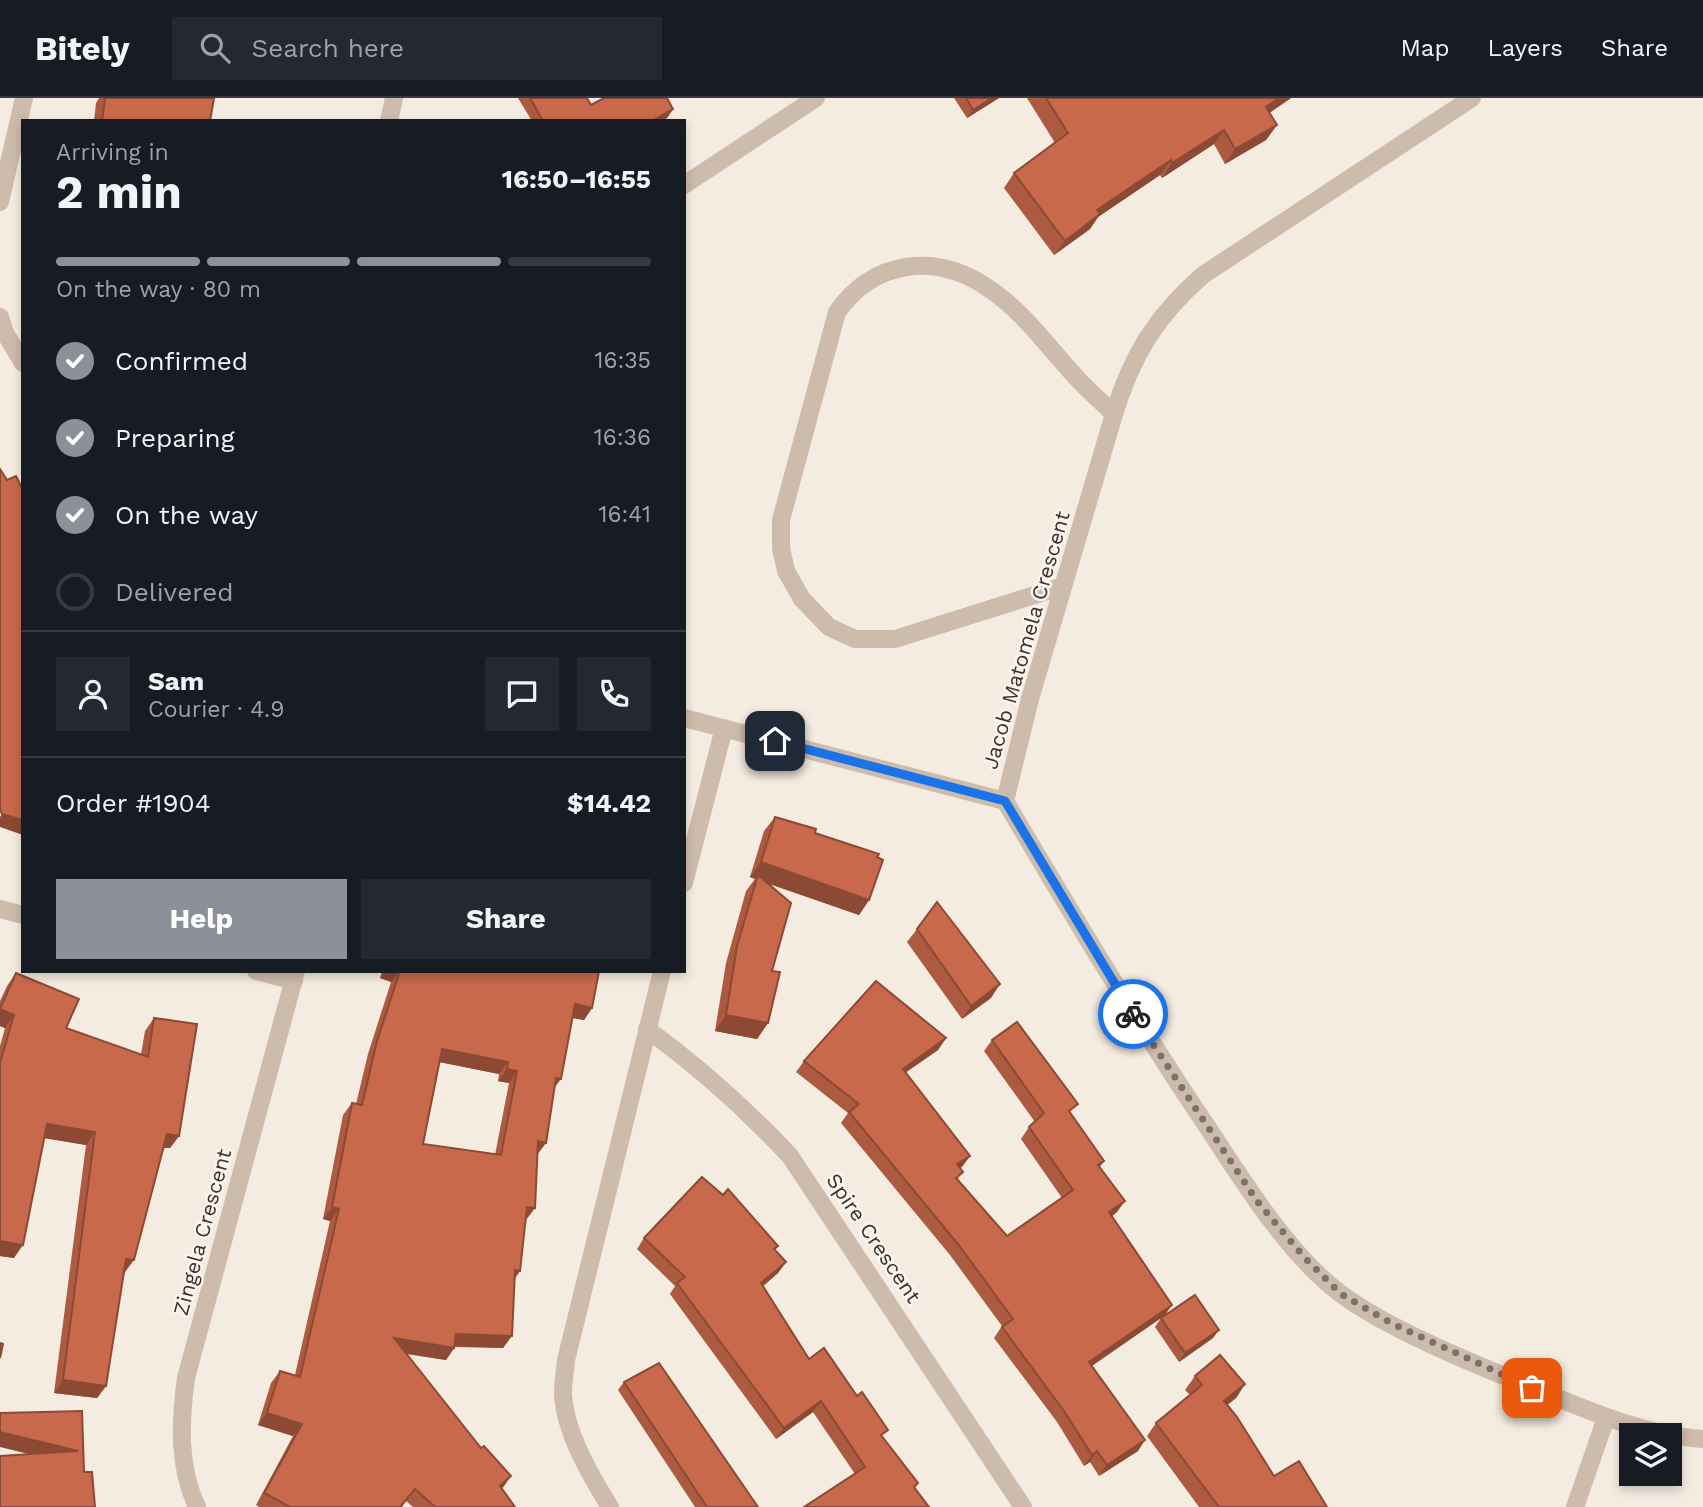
<!DOCTYPE html>
<html lang="en">
<head>
<meta charset="utf-8">
<style>
	:root { --surface:#171b24; --page:#242831; --text:#f1f3f6; --muted:#9ea1a6; --line:#363941; --accent:#8c9099 }
	body { margin:0; font-family:"Work Sans",sans-serif; background:var(--page); color:var(--text); height:100vh; display:flex; flex-direction:column; font-size:26px; white-space:nowrap }
	* { box-sizing:border-box; margin:0 }
	p { font-size:23px; color:var(--muted) }
	.icon { flex:none; width:38px; height:38px; fill:none; stroke:currentColor; stroke-width:2; stroke-linecap:round; stroke-linejoin:round }
	.map { position:relative; flex:1; overflow:hidden }
	.side { position:absolute; left:21px; top:21px; width:665px; height:854px; display:flex; flex-direction:column; background:var(--surface); border-radius:0px; box-shadow:0 4px 10px #0003 }
	.side>* { flex:none }
	.buttons { position:absolute; left:1619px; top:1325px; display:grid; gap:14px }
	.buttons a { display:grid; place-items:center; width:63px; height:63px; border-radius:0px; background:var(--surface); box-shadow:0 4px 10px #0003; font-size:35px }
	.pin { position:absolute; display:grid; place-items:center; width:60px; height:60px; color:#fff; margin:-30px; border-radius:14px; box-shadow:0 4px 10px #0006 }
	.courier { position:absolute; display:grid; place-items:center; width:70px; height:70px; margin:-35px; border:5px solid #1a73e8; border-radius:50%; background:#fff; color:#222; box-shadow:0 2px 9px #0007 }
	.summary em { font-style:normal; font-weight:700 }
	.summary div { display:flex; flex-direction:column-reverse }
	.summary { display:flex; align-items:center; justify-content:space-between; height:119px; padding:0 35px }
	h1 { font-size:46px; font-weight:700; line-height:52px }
	.bar { display:grid; grid-template-columns:repeat(4,1fr); gap:10px 7px; align-content:center; height:84px; padding:0 35px }
	.bar i { height:9px; border-radius:5px; background:var(--line) }
	.bar .on { background:var(--accent) }
	.bar p { grid-column:span 4 }
	.line { display:flex; align-items:center; gap:18px; padding:0 35px; border-top:2px solid var(--line) }
	.line div { flex:1 }
	.round { display:grid; place-items:center; flex:none; width:74px; height:74px; border-radius:0px; background:var(--page) }
	ol { padding:0 35px; list-style:none }
	li { display:flex; align-items:center; gap:21px; height:77px }
	li p { margin-inline-start:auto }
	li .icon { padding:7px; border-radius:50%; background:var(--accent); color:#fff; stroke-width:4 }
	li:last-child { color:var(--muted) }
	li i { width:38px; height:38px; border:4px solid var(--line); border-radius:50% }
	.button { display:flex; gap:14px; margin-top:auto; padding:14px 35px }
	.button a { flex:1; height:80px; border-radius:0px; background:var(--accent); color:#fff; font-size:28px; font-weight:700; line-height:80px; text-align:center }
	.button a+a { background:var(--page); color:var(--text) }
	header { display:flex; align-items:center; gap:42px; box-sizing:border-box; height:98px; padding:0 35px; background:var(--surface); border-bottom:2px solid var(--line) }
	header strong { font-size:33px }
	nav { display:flex; gap:38px; margin-inline-start:auto; font-size:24px }
	.search { width:490px; height:63px; background:var(--page); display:flex; align-items:center; gap:18px; box-sizing:border-box; padding:0 24px; border-radius:0px; color:var(--muted); font-size:26px }
	.map>svg:first-child { display:block }
	.lines { fill:none; stroke-linecap:round; stroke-linejoin:round }
	.minor { stroke:#cdbbac; stroke-width:18 }
	.wall { fill:#ac5a40; fill-rule:evenodd }
	.shaded-wall { fill:#8c4a34 }
	.building { fill:#c8694b; stroke:#8c4a34; stroke-width:2; fill-rule:evenodd }
	.done { stroke:#7c716b; stroke-width:7; stroke-dasharray:0 12.6 }
	.route { stroke:#1a73e8; stroke-width:9 }
	.labels { text-anchor:middle; dominant-baseline:central; stroke-width:5; stroke-linejoin:round; paint-order:stroke }
	.street-label { font-size:21px; fill:#3b302b; stroke:#fbf5ee }
</style>
</head>
<body>
<header>
<strong>Bitely</strong>
<div class="search"><svg class="icon" aria-label="search" viewBox="0 0 24 24"><circle cx="10" cy="10" r="6"/><path d="M15 15l6 6"/></svg>Search here</div>
<nav><a>Map</a><a>Layers</a><a>Share</a></nav>
</header>
<div class="map">
<svg width="1703" height="1409" viewBox="0 0 1703 1409">
	<rect width="100%" height="100%" fill="#f4ebe1"/>
	<g class="lines">
		<!-- minor -->
		<g class="minor">
			<path d="M1472 0 1203 177C1157 217 1132 257 1114 316L1030 601 1005 703C1072 816 1139 928 1212 1036 1246 1088 1291 1159 1341 1196 1388 1231 1472 1265 1526 1287 1582 1310 1642 1337 1703 1341"/>
			<path d="M389 23 394 0"/>
			<path d="M684 87 816 0"/>
			<path d="M0 104 24 0"/>
			<path d="M0 219 5 235 23 265"/>
			<path d="M1063 488 895 541H855L829 529 802 501 786 473 781 450V422L837 214C874 162 935 154 988 190 1022 212 1048 249 1075 278 1087 292 1101 303 1114 316"/>
			<path d="M684 620 1005 703"/>
			<path d="M684 785 724 630"/>
			<path d="M0 811 23 817"/>
			<path d="M256 873 294 883"/>
			<path d="M647 931C699 969 746 1011 790 1058L1023 1409"/>
			<path d="M197 1409C178 1368 180 1324 186 1280L296 873"/>
			<path d="M610 1409C590 1377 565 1334 563 1296 563 1285 565 1273 566 1262L662 873"/>
			<path d="M1575 1409 1606 1320"/>
		</g>
	</g>
	<!-- wall -->
	<g class="wall">
		<path d="M99 0H214L210 23H94L96 5Z"/>
		<path d="M518 0H587L591 7 673 11 667 20 661 23H532Z"/>
		<path d="M954 0H999L967 20Z"/>
		<path d="M1027 0H1291L1269 15 1277 27 1266 42 1225 66 1214 46 1162 80 1160 77 1098 119 1090 131 1054 157 1004 90 1014 75 1055 45Z"/>
		<path d="M775 719 815 735 869 802 859 817 766 785 772 873 768 925 757 941 715 933 726 865 746 793 755 781 750 779 764 733Z"/>
		<path d="M917 831 991 900 962 921 907 844Z"/>
		<path d="M382 873H599L592 910 584 922 573 920 554 991 537 1057 514 1181 503 1250 455 1249 446 1262 406 1256 515 1409H413L406 1403 402 1409H259L256 1407 293 1338 258 1327 271 1285 280 1273 295 1277 330 1123 323 1121 343 1017 352 1005 356 1006 368 956 391 884 380 880ZM440 964 499 976 498 983 509 985 495 1057 423 1046Z"/>
		<path d="M16 875 66 930 141 956 145 933 154 920 179 1038 170 1050H164L125 1174H124L106 1288 97 1300 54 1295 86 1047 44 1040 14 1160 0 1158V948L5 930 0 928V903L7 888Z"/>
		<path d="M946 940 938 952 906 974 970 1058 960 1070 958 1082 1007 1138 1062 1100 1021 1041 1029 1029 1035 1024 984 953 992 942 1071 1016 1104 1063 1100 1069 1117 1114 1112 1118 1172 1207 1164 1218 1213 1240 1179 1264 1155 1229 1161 1220 1092 1268 1138 1353 1099 1378 1090 1364 1084 1368 1057 1324 994 1240 1002 1228 950 1157 841 1025 848 1015 796 974 804 963Z"/>
		<path d="M644 1140 778 1148 775 1152 786 1164 778 1175 763 1188 809 1261 883 1340 918 1385 855 1376 813 1314 776 1341 670 1196 675 1188 637 1151Z"/>
		<path d="M1195 1278 1245 1286 1236 1300 1227 1307 1274 1378 1327 1409H1199L1147 1338 1156 1325 1190 1297 1185 1292Z"/>
		<path d="M624 1284 758 1409H695L618 1292Z"/>
	</g>
	<!-- shaded-wall -->
	<g class="shaded-wall">
		<path d="M992 0H999L967 20 973 12Z"/>
		<path d="M1279 0H1291L1256 24 1266 9Z"/>
		<path d="M673 11 667 20 661 23H652Z"/>
		<path d="M1277 27 1266 42 1225 66 1235 51Z"/>
		<path d="M1224 32 1214 46 1162 80 1172 65Z"/>
		<path d="M1171 62 1160 77 1098 119 1090 131 1054 157 1065 143 1097 112Z"/>
		<path d="M2 716 23 722V737L0 729V719Z"/>
		<path d="M761 764 869 802 859 817 756 781 758 777 755 781 750 779Z"/>
		<path d="M385 873H399L391 884 380 880Z"/>
		<path d="M1000 886 991 900 962 921 971 908Z"/>
		<path d="M575 906 592 910 584 922 567 919Z"/>
		<path d="M0 911 14 917 5 930 0 928Z"/>
		<path d="M726 917 768 925 757 941 715 933Z"/>
		<path d="M946 940 938 952 895 982 903 971Z"/>
		<path d="M442 951 508 964 499 976 434 963Z"/>
		<path d="M507 971 517 973 509 985 498 983Z"/>
		<path d="M556 980 561 981 552 993Z"/>
		<path d="M47 1026 95 1034 86 1047 38 1039Z"/>
		<path d="M167 1036 179 1038 170 1050 158 1049Z"/>
		<path d="M538 1043 546 1045 537 1057Z"/>
		<path d="M970 1058 962 1069 949 1077 957 1066Z"/>
		<path d="M1125 1103 1117 1114 1102 1125 1109 1114Z"/>
		<path d="M332 1109 339 1111 330 1123 323 1121Z"/>
		<path d="M527 1109 535 1110 526 1122Z"/>
		<path d="M0 1143 23 1147 14 1160 0 1158Z"/>
		<path d="M126 1161 134 1162 125 1174 117 1173Z"/>
		<path d="M786 1164 778 1175 754 1196 761 1185Z"/>
		<path d="M515 1172 520 1173 512 1185Z"/>
		<path d="M1172 1207 1164 1218 1081 1275 1089 1264Z"/>
		<path d="M1219 1232 1213 1240 1179 1264 1185 1255Z"/>
		<path d="M456 1236 512 1238 503 1250 448 1248Z"/>
		<path d="M394 1240 454 1250 446 1262 385 1252Z"/>
		<path d="M63 1282 106 1288 97 1300 54 1295Z"/>
		<path d="M1245 1286 1236 1300 1215 1317 1224 1303Z"/>
		<path d="M821 1303 813 1314 776 1341 784 1330Z"/>
		<path d="M267 1315 302 1326 293 1338 258 1327Z"/>
		<path d="M0 1334 78 1353 69 1366 0 1349Z"/>
		<path d="M1145 1342 1138 1353 1099 1378 1107 1367Z"/>
		<path d="M1097 1353 1090 1364 1084 1368 1092 1357Z"/>
		<path d="M511 1378 502 1391 500 1388Z"/>
	</g>
	<!-- building -->
	<g class="building">
		<path d="M105 0H214L210 23H102Z"/>
		<path d="M530 0H587L591 7 604 0H667L673 11 652 23H543Z"/>
		<path d="M966 0H992L973 12Z"/>
		<path d="M1046 0H1279L1266 9 1277 27 1235 51 1224 32 1172 65 1171 62 1097 112 1100 116 1065 143 1014 75 1068 35Z"/>
		<path d="M0 371 7 382 16 378 23 392V722L2 716 0 712Z"/>
		<path d="M775 719 816 731 815 735 879 756 877 759 883 762 869 802 761 764Z"/>
		<path d="M758 777 791 805 772 873 780 874 768 925 726 917 737 848Z"/>
		<path d="M937 804 1000 886 971 908 917 831Z"/>
		<path d="M400 873H599L592 910 575 906 561 981 556 980 546 1045 538 1043 535 1110 527 1109 520 1173 515 1172 512 1238 456 1236 454 1250 394 1240 481 1350 484 1348 511 1378 500 1388 515 1409H435L415 1391 400 1409H290L264 1395 302 1326 267 1315 280 1273 300 1279 339 1111 332 1109 352 1005 362 1007 377 943ZM442 951 508 964 507 971 517 973 501 1057 423 1046Z"/>
		<path d="M16 875 79 901 66 930 148 959 154 920 197 926 179 1038 167 1036 134 1162 126 1161 106 1288 63 1282 95 1034 47 1026 23 1147 0 1143V965L14 917 0 911Z"/>
		<path d="M876 883 946 940 903 971 970 1058 957 1066 963 1074 956 1080 1007 1138 1073 1092 1029 1029 1044 1015 992 942 1017 924 1078 1006 1069 1013 1104 1063 1098 1067 1125 1103 1109 1114 1172 1207 1089 1264 1145 1342 1107 1367 1097 1353 1092 1357 1064 1313 1002 1229 1013 1221 958 1146 849 1014 859 1006 804 963Z"/>
		<path d="M702 1079 723 1097 728 1091 778 1148 774 1151 786 1164 761 1185 809 1261 824 1250 857 1298 862 1294 888 1332 881 1337 918 1385 914 1389 929 1409H804L865 1369 821 1303 784 1330 677 1185 685 1179 644 1140Z"/>
		<path d="M1195 1197 1219 1232 1185 1255 1161 1220Z"/>
		<path d="M0 1245 3 1246 0 1260Z"/>
		<path d="M1220 1257 1245 1286 1224 1303 1237 1319 1274 1378 1299 1363 1327 1409H1219L1156 1325 1202 1287 1195 1278Z"/>
		<path d="M659 1265 758 1409H707L624 1284Z"/>
		<path d="M82 1313 84 1374H92L95 1409H0V1358L78 1353 0 1334V1315Z"/>
	</g>
	<g class="lines">
		<!-- done -->
		<path class="done" d="M1133 916 1257 1103 1304 1159 1341 1196 1391 1225 1532 1290"/>
		<!-- route -->
		<path class="route" d="M775 643 1005 703 1133 916"/>
	</g>
	<g class="labels">
		<!-- street labels -->
		<g class="street-label">
			<text transform="translate(1026 542) rotate(-74)">Jacob Matomela Crescent</text>
			<text transform="translate(202 1134) rotate(-75)">Zingela Crescent</text>
			<text transform="translate(874 1140) rotate(56)">Spire Crescent</text>
		</g>
	</g>
</svg>
<div class="buttons">
<a><svg class="icon" aria-label="layers" viewBox="0 0 24 24"><path d="M12 4l9 5-9 5-9-5zM3 14l9 5 9-5"/></svg></a>
</div>
<div class="pin" style="left:1532px;top:1290px;background:#ea580c"><svg class="icon" aria-label="bag" viewBox="0 0 24 24"><path d="M5 8h14l-1 12H6zM9 8a3 3 0 0 1 6 0"/></svg></div>
<div class="pin" style="left:775px;top:643px;background:#1f2937"><svg class="icon" aria-label="home" viewBox="0 0 24 24"><path d="M3 11l9-7 9 7M6 9v11h12V9"/></svg></div>
<div class="courier" style="left:1133px;top:916px"><svg class="icon" aria-label="bike" viewBox="0 0 24 24"><circle cx="6" cy="16" r="4"/><circle cx="18" cy="16" r="4"/><path d="M6 16l4-8h5l3 8M10 8l3 8H6M13 5h3"/></svg></div>
<section class="side">
<div class="summary"><div><h1>2 min</h1><p>Arriving in</p></div><em>16:50–16:55</em></div>
<div class="bar"><i class="on"></i><i class="on"></i><i class="on"></i><i></i><p>On the way · 80 m</p></div>
<ol>
<li><svg class="icon" aria-label="check" viewBox="0 0 24 24"><path d="M5 12l5 5 9-10"/></svg>Confirmed<p>16:35</p></li>
<li><svg class="icon" aria-label="check" viewBox="0 0 24 24"><path d="M5 12l5 5 9-10"/></svg>Preparing<p>16:36</p></li>
<li><svg class="icon" aria-label="check" viewBox="0 0 24 24"><path d="M5 12l5 5 9-10"/></svg>On the way<p>16:41</p></li>
<li><i></i>Delivered</li>
</ol>
<div class="line" style="height:126px"><a class="round"><svg class="icon" aria-label="person" viewBox="0 0 24 24"><circle cx="12" cy="8" r="4"/><path d="M4 21q1-7 8-7t8 7"/></svg></a><div><b>Sam</b><p>Courier · 4.9</p></div><a class="round"><svg class="icon" aria-label="chat" viewBox="0 0 24 24"><path d="M4 5h16v11H9l-5 4z"/></svg></a><a class="round"><svg class="icon" aria-label="phone" viewBox="0 0 24 24"><path d="M5 4h4l2 5-3 2q2 4 5 5l2-3 5 2v4C11 20 4 13 5 4z"/></svg></a></div>
<div class="line" style="height:91px"><div>Order #1904</div><b>$14.42</b></div>
<div class="button"><a>Help</a><a>Share</a></div>
</section>
</div>
</body>
</html>
